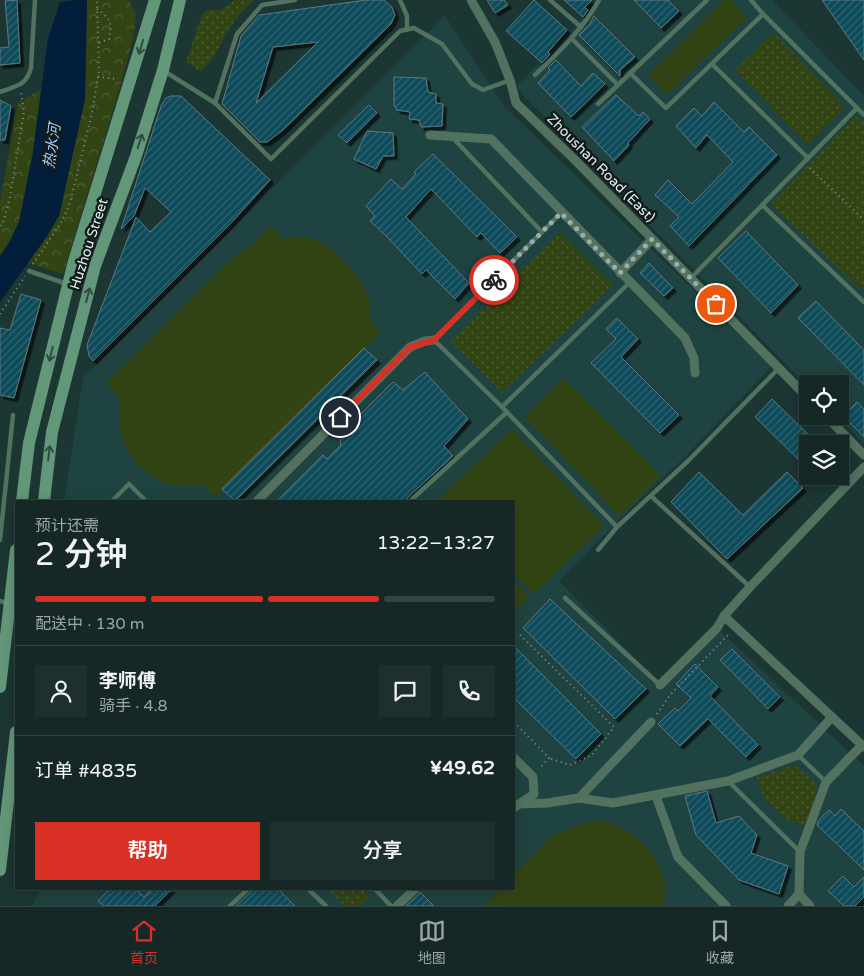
<!DOCTYPE html>
<html lang="zh">
<head>
<meta charset="utf-8">
<style>
	:root { --surface:#152826; --page:#1e302e; --text:#f1f3f6; --muted:#9da6a7; --line:#344443; --accent:#d93025 }
	body { margin:0; font-family:"Varela Round","Noto Sans SC",sans-serif; background:var(--page); color:var(--text); height:100vh; display:flex; flex-direction:column; font-size:19px; white-space:nowrap }
	* { box-sizing:border-box; margin:0 }
	p { font-size:16px; color:var(--muted) }
	.icon { flex:none; width:28px; height:28px; fill:none; stroke:currentColor; stroke-width:2; stroke-linecap:round; stroke-linejoin:round }
	.map { position:relative; flex:1; overflow:hidden }
	.details { position:absolute; left:15px; top:500px; width:500px; height:390px; display:flex; flex-direction:column; background:var(--surface); border-radius:0px; box-shadow:0 2px 12px #0003,0 0 0 1px var(--line) }
	.details>* { flex:none }
	.fabs { position:absolute; left:799px; top:375px; display:grid; gap:10px }
	.fabs a { display:grid; place-items:center; width:50px; height:50px; border-radius:0px; background:var(--surface); box-shadow:0 2px 12px #0003,0 0 0 1px var(--line); font-size:25px }
	.pin { position:absolute; display:grid; place-items:center; width:42px; height:42px; color:#fff; margin:-21px; border:2px solid #fff; border-radius:50%; box-shadow:0 1px 5px #0007 }
	.courier { position:absolute; display:grid; place-items:center; width:50px; height:50px; margin:-25px; border:4px solid #d93025; border-radius:50%; background:#fff; color:#222; box-shadow:0 1px 6px #0007 }
	.headline em { font-style:normal; font-weight:600 }
	.headline div { display:flex; flex-direction:column-reverse }
	.headline { display:flex; align-items:center; justify-content:space-between; height:85px; padding:0 20px }
	h1 { font-size:32px; font-weight:600; line-height:38px }
	.bar { display:grid; grid-template-columns:repeat(4,1fr); gap:8px 5px; align-content:center; height:60px; padding:0 20px }
	.bar i { height:6px; border-radius:4px; background:var(--line) }
	.bar .selected { background:var(--accent) }
	.bar p { grid-column:span 4 }
	.line { display:flex; align-items:center; gap:12px; padding:0 20px; border-top:1px solid var(--line) }
	.line div { flex:1 }
	.round { display:grid; place-items:center; flex:none; width:52px; height:52px; border-radius:0px; background:var(--page) }
	.cta { display:flex; gap:10px; margin-top:auto; padding:10px 20px }
	.cta a { flex:1; height:58px; border-radius:0px; background:var(--accent); color:#fff; font-size:20px; font-weight:600; line-height:58px; text-align:center }
	.cta a+a { background:var(--page); color:var(--text) }
	.dock { display:flex; justify-content:space-around; align-items:center; height:70px; border-top:1px solid var(--line); background:var(--surface); font-size:14px; color:var(--muted) }
	.dock a { display:grid; justify-items:center; gap:2px }
	.dock .selected { color:var(--accent) }
	.map>svg:first-child { display:block }
	.built { fill:#1f4340 }
	.grass { fill:url(#grass-dots) }
	.forest { fill:url(#forest-crowns) }
	.garden { fill:#324413 }
	.water { fill:#021e3a }
	.building { fill:url(#building-hatch); stroke:#5f7880; fill-rule:evenodd; filter:url(#shadow) }
	.lines { fill:none; stroke-linecap:round; stroke-linejoin:round }
	.path { stroke:#7e9391; stroke-width:2; stroke-dasharray:1 4; stroke-linecap:butt }
	.service { stroke:#52725f; stroke-width:4.5 }
	.minor { stroke:#52725f; stroke-width:9 }
	.secondary { stroke:#639779; stroke-width:12 }
	.oneway { stroke:#314d40 }
	.done { stroke:#9baead; stroke-width:5; stroke-dasharray:0 9 }
	.route { stroke:#d93025; stroke-width:6 }
	.labels { text-anchor:middle; dominant-baseline:central; stroke-width:5; stroke-linejoin:round; paint-order:stroke }
	.street-label { font-size:14px; fill:#e0efee; stroke:#101b1a }
	.water-label { font-size:15px; font-style:italic; fill:#a1cdfc; stroke:#101b1a }
</style>
</head>
<body>
<div class="map">
<svg width="864" height="906" viewBox="0 0 864 906">
	<defs>
		<pattern id="grass-dots" width="8" height="8" patternUnits="userSpaceOnUse" patternTransform="scale(1.25)"><rect width="8" height="8" fill="#324413"/><path d="M2 2h.1M6 6h.1" fill="none" stroke="#4f5f36" stroke-width="1.8" stroke-linecap="round"/></pattern>
		<pattern id="forest-crowns" width="20" height="18" patternUnits="userSpaceOnUse" patternTransform="scale(1.25)"><rect width="20" height="18" fill="#324413"/><path d="M2 6a3 3 0 1 1 6 0M12 15a3 3 0 1 1 6 0" fill="none" stroke="#4f5f36"/></pattern>
		<pattern id="building-hatch" width="6" height="6" patternUnits="userSpaceOnUse" patternTransform="scale(1.25)"><rect width="6" height="6" fill="#0e4b5a"/><path d="M-1 1l2-2M0 6l6-6M5 7l2-2" fill="none" stroke="#316572"/></pattern>
		<filter id="shadow"><feDropShadow dx="3.5" dy="3.5" stdDeviation="0" flood-color="#0009"/></filter>
	</defs>
	<rect width="100%" height="100%" fill="#1c3633"/>
	<!-- built -->
	<g class="built">
		<path d="M595 0H772L864 96V444L837 416H840V384H808L807 386 522 94 517 86 575 26 588 12Z"/>
		<path d="M445 16 504 106 772 366 685 457 626 513 559 581 660 684 717 628 864 766V906H32L41 889H514V501H64L83 378Z"/>
	</g>
	<!-- grass -->
	<g class="grass">
		<path d="M234 0H254C247 7 238 15 233 23 221 40 217 59 200 71L186 62 202 14 208 10C219 11 226 9 234 0Z"/>
		<path d="M774 33 845 107 808 145 735 70Z"/>
		<path d="M856 116 864 123V286L861 290 771 204Z"/>
		<path d="M560 232 613 285 502 393 451 341Z"/>
		<path d="M795 765 817 785 808 825 789 821 763 797 757 777Z"/>
		<path d="M328 889H363L370 895 359 906H345Z"/>
	</g>
	<!-- forest -->
	<g class="forest">
		<path d="M87 0H129L136 14 134 34 123 77 63 274 28 263 59 216 85 99Z"/>
		<path d="M41 89 33 152 19 222 10 241 0 256V202L18 103Z"/>
	</g>
	<!-- garden -->
	<g class="garden">
		<path d="M724 0H731L747 18 667 94 648 75Z"/>
		<path d="M271 226 283 239C296 237 306 236 318 241 338 248 366 283 370 303 371 308 370 314 370 319L381 332 215 497 204 486C191 486 177 486 165 483 157 480 148 473 142 468 119 446 119 428 119 397L106 383 237 254 250 247Z"/>
		<path d="M563 378 661 476 619 516 525 417Z"/>
		<path d="M512 429 604 526 533 594 514 574V501H445L441 497Z"/>
		<path d="M514 580 529 597 514 612Z"/>
		<path d="M595 821C628 822 658 850 664 882 666 890 665 898 664 906H483L500 889H514V874L550 837 582 824Z"/>
	</g>
	<!-- water -->
	<path class="water" d="M76 0H87L85 99 59 216 46 238 0 302V256L10 241 19 222 33 152 48 38 60 2Z"/>
	<!-- building -->
	<g class="building">
		<path d="M17 0 20 63 0 65V48L9 47 5 1Z"/>
		<path d="M366 0H384L392 7 395 15 391 24 283 130 267 142H260L222 104 241 36 259 15ZM318 42 256 103 273 47Z"/>
		<path d="M487 0H504L508 5 495 13Z"/>
		<path d="M534 0 567 30 548 52 550 54 542 63 506 31Z"/>
		<path d="M564 0H592L585 7 588 10 583 17Z"/>
		<path d="M634 0H668L679 11 661 28Z"/>
		<path d="M822 0H864V60Z"/>
		<path d="M594 16 635 57 620 70V76L579 35 590 24Z"/>
		<path d="M556 60 581 86 593 73 605 84 571 117 538 83 550 70 548 68Z"/>
		<path d="M394 77 426 78 428 92 436 94V103L443 104 442 126 421 127 419 120 409 119 410 112 397 110 394 105Z"/>
		<path d="M616 95 639 116 643 112 650 119 628 143 629 145 614 161 582 127Z"/>
		<path d="M171 96H181L270 180 231 223 93 361 89 356 87 345 136 217 150 232 171 212 145 188 134 216 121 229 161 106 166 98Z"/>
		<path d="M0 100 11 106 5 140H0Z"/>
		<path d="M714 102 744 132 749 127 777 155 689 246 670 226 679 217 655 195 668 180 692 204 733 162 707 135 696 148 676 126 694 108 702 116Z"/>
		<path d="M369 105 377 113 347 143 338 135Z"/>
		<path d="M367 131 393 133 394 156H383L376 169 354 159Z"/>
		<path d="M433 154 517 237 500 253 481 233 477 237 431 189 406 217 469 283 455 299 426 270 422 274 387 237 370 221 375 216 366 206 391 179 402 189 416 174 414 172Z"/>
		<path d="M746 231 798 285 771 313 718 258Z"/>
		<path d="M649 263 673 288 664 296 640 273Z"/>
		<path d="M21 294 41 300 14 398 0 395V328L10 330Z"/>
		<path d="M816 301 864 350V385L798 318Z"/>
		<path d="M617 318 638 339 621 357 679 415 660 433 591 363 616 339 606 329Z"/>
		<path d="M364 348 377 360 235 501 222 489Z"/>
		<path d="M425 372 468 419 444 446 453 456 407 498 406 501H277L323 455 327 459 341 445 340 441 353 428 350 425 393 382 403 390Z"/>
		<path d="M772 399 818 444H808V469L755 417Z"/>
		<path d="M857 402 864 409V437L843 416Z"/>
		<path d="M699 472 743 515 787 472 803 488 727 559 671 502Z"/>
		<path d="M550 599 646 689 615 719 523 628Z"/>
		<path d="M514 646 601 734 576 759 514 698Z"/>
		<path d="M732 649 780 697 768 709 720 660Z"/>
		<path d="M695 664 718 687 710 696 758 745 746 757 708 719 680 746 658 724 675 708 678 711 691 698 676 684Z"/>
		<path d="M707 791 716 823 739 816 757 835 751 853 788 866 779 894 739 880 696 835 685 796Z"/>
		<path d="M841 809 864 831V870L817 825 818 821 829 810 835 816Z"/>
		<path d="M843 876 854 887 864 877V897L855 906H844L828 891Z"/>
		<path d="M110 889H136L144 897 152 889H172L155 906H104L98 901Z"/>
		<path d="M252 889H278L295 906H236L251 892Z"/>
		<path d="M420 892 434 906H406L419 894Z"/>
	</g>
	<g class="lines">
		<!-- path -->
		<g class="path">
			<path d="M97 9C110 18 113 23 109 39L98 43"/>
			<path d="M98 77 118 79"/>
			<path d="M810 168 864 220"/>
			<path d="M0 226 4 220 10 197 24 111 21 92"/>
			<path d="M33 264 61 223 70 203 92 113 99 71 97 0"/>
			<path d="M0 314 25 276"/>
			<path d="M520 635 614 727 592 755 570 765 549 758"/>
			<path d="M657 714 670 695 729 634"/>
			<path d="M514 722 549 758 539 769"/>
		</g>
		<!-- service -->
		<g class="service">
			<path d="M400 0 407 16V30"/>
			<path d="M550 0 581 27"/>
			<path d="M751 0 763 14 864 115"/>
			<path d="M572 39 618 85"/>
			<path d="M712 64 808 158"/>
			<path d="M164 71 215 103 271 159 400 31 414 28 442 44 472 84 483 90 510 80"/>
			<path d="M630 73 666 108 763 14"/>
			<path d="M535 75C559 52 583 29 599 0"/>
			<path d="M0 92C16 86 26 86 31 68L35 0"/>
			<path d="M215 103 237 34 262 5 295 0"/>
			<path d="M598 104 707 0"/>
			<path d="M452 137 542 232"/>
			<path d="M762 205 864 302"/>
			<path d="M561 213 434 340 502 407 629 283"/>
			<path d="M29 271 67 284"/>
			<path d="M691 278 857 108"/>
			<path d="M502 407 617 527"/>
			<path d="M651 496 750 587"/>
			<path d="M112 501 129 484 146 501"/>
			<path d="M410 501 507 412"/>
			<path d="M0 540 13 415"/>
			<path d="M598 550 617 527 688 461 778 369"/>
			<path d="M565 598 660 685"/>
			<path d="M0 601 9 604"/>
			<path d="M798 755 826 782"/>
			<path d="M728 781 800 852"/>
			<path d="M308 889 326 906"/>
			<path d="M375 889 391 906"/>
			<path d="M230 906 248 889"/>
		</g>
		<!-- minor -->
		<g class="minor">
			<path d="M471 0 495 42 510 80 516 103 575 160 808 398"/>
			<path d="M430 135 491 139 685 338 694 358 695 373"/>
			<path d="M620 273 652 239"/>
			<path d="M826 416 864 455"/>
			<path d="M257 501 410 347 425 341 434 340"/>
			<path d="M724 616 864 747"/>
			<path d="M660 685 717 628 724 616 750 587 864 467"/>
			<path d="M514 758 533 777 534 794 519 804"/>
			<path d="M656 796 678 857 726 906"/>
			<path d="M579 798 651 722"/>
			<path d="M514 808 519 804 547 803 579 798 613 803 728 781 798 755 832 717"/>
			<path d="M397 906 415 889"/>
			<path d="M788 906 799 894"/>
			<path d="M810 906 799 894 800 852 826 782 862 745"/>
		</g>
		<!-- secondary -->
		<g class="secondary">
			<path d="M22 501 29 443 74 261 155 0"/>
			<path d="M44 501 52 432 95 266 136 156 163 70 180 0"/>
			<path d="M0 687 16 550"/>
			<path d="M0 870 16 732"/>
		</g>
	</g>
	<!-- one-way arrows -->
	<defs><path id="oneway-shaft" d="M-6 0H5M1.5-3L5.5 0L1.5 3" fill="none" stroke-width="1.6" stroke-linecap="round" stroke-linejoin="round" transform="scale(1.25)"/></defs>
	<g class="oneway">
		<use href="#oneway-shaft" transform="translate(141 47) rotate(107)"/>
		<use href="#oneway-shaft" transform="translate(140 141) rotate(-72)"/>
		<use href="#oneway-shaft" transform="translate(88 295) rotate(-75)"/>
		<use href="#oneway-shaft" transform="translate(51 354) rotate(104)"/>
		<use href="#oneway-shaft" transform="translate(49 453) rotate(-83)"/>
	</g>
	<g class="lines">
		<!-- done -->
		<path class="done" d="M494 280 561 213 620 273 652 239 716 304"/>
		<!-- route -->
		<path class="route" d="M340 417 410 347 434 340 494 280"/>
	</g>
	<g class="labels">
		<!-- street labels -->
		<g class="street-label">
			<text transform="translate(601 168) rotate(45)">Zhoushan Road (East)</text>
			<text transform="translate(89 244) rotate(-72)">Huzhou Street</text>
		</g>
		<!-- water labels -->
		<g class="water-label">
			<text transform="translate(52 146) rotate(-82)">热水河</text>
		</g>
	</g>
</svg>
<div class="fabs">
<a><svg class="icon" aria-label="locate" viewBox="0 0 24 24"><circle cx="12" cy="12" r="6"/><path d="M12 2v4M12 18v4M2 12h4M18 12h4"/></svg></a>
<a><svg class="icon" aria-label="layers" viewBox="0 0 24 24"><path d="M12 4l9 5-9 5-9-5zM3 14l9 5 9-5"/></svg></a>
</div>
<div class="pin" style="left:716px;top:304px;background:#ea580c"><svg class="icon" aria-label="bag" viewBox="0 0 24 24"><path d="M5 8h14l-1 12H6zM9 8a3 3 0 0 1 6 0"/></svg></div>
<div class="pin" style="left:340px;top:417px;background:#1f2937"><svg class="icon" aria-label="home" viewBox="0 0 24 24"><path d="M3 11l9-7 9 7M6 9v11h12V9"/></svg></div>
<div class="courier" style="left:494px;top:280px"><svg class="icon" aria-label="bike" viewBox="0 0 24 24"><circle cx="6" cy="16" r="4"/><circle cx="18" cy="16" r="4"/><path d="M6 16l4-8h5l3 8M10 8l3 8H6M13 5h3"/></svg></div>
<section class="details">
<div class="headline"><div><h1>2 分钟</h1><p>预计还需</p></div><em>13:22–13:27</em></div>
<div class="bar"><i class="selected"></i><i class="selected"></i><i class="selected"></i><i></i><p>配送中 · 130 m</p></div>
<div class="line" style="height:90px"><a class="round"><svg class="icon" aria-label="person" viewBox="0 0 24 24"><circle cx="12" cy="8" r="4"/><path d="M4 21q1-7 8-7t8 7"/></svg></a><div><b>李师傅</b><p>骑手 · 4.8</p></div><a class="round"><svg class="icon" aria-label="chat" viewBox="0 0 24 24"><path d="M4 5h16v11H9l-5 4z"/></svg></a><a class="round"><svg class="icon" aria-label="phone" viewBox="0 0 24 24"><path d="M5 4h4l2 5-3 2q2 4 5 5l2-3 5 2v4C11 20 4 13 5 4z"/></svg></a></div>
<div class="line" style="height:65px"><div>订单 #4835</div><b>¥49.62</b></div>
<div class="cta"><a>帮助</a><a>分享</a></div>
</section>
</div>
<nav class="dock">
<a class="selected"><svg class="icon" aria-label="home" viewBox="0 0 24 24"><path d="M3 11l9-7 9 7M6 9v11h12V9"/></svg>首页</a>
<a><svg class="icon" aria-label="map" viewBox="0 0 24 24"><path d="M3 6l6-2 6 2 6-2v14l-6 2-6-2-6 2zM9 4v14M15 6v14"/></svg>地图</a>
<a><svg class="icon" aria-label="saved" viewBox="0 0 24 24"><path d="M7 4h10v16l-5-4-5 4z"/></svg>收藏</a>
</nav>
</body>
</html>
